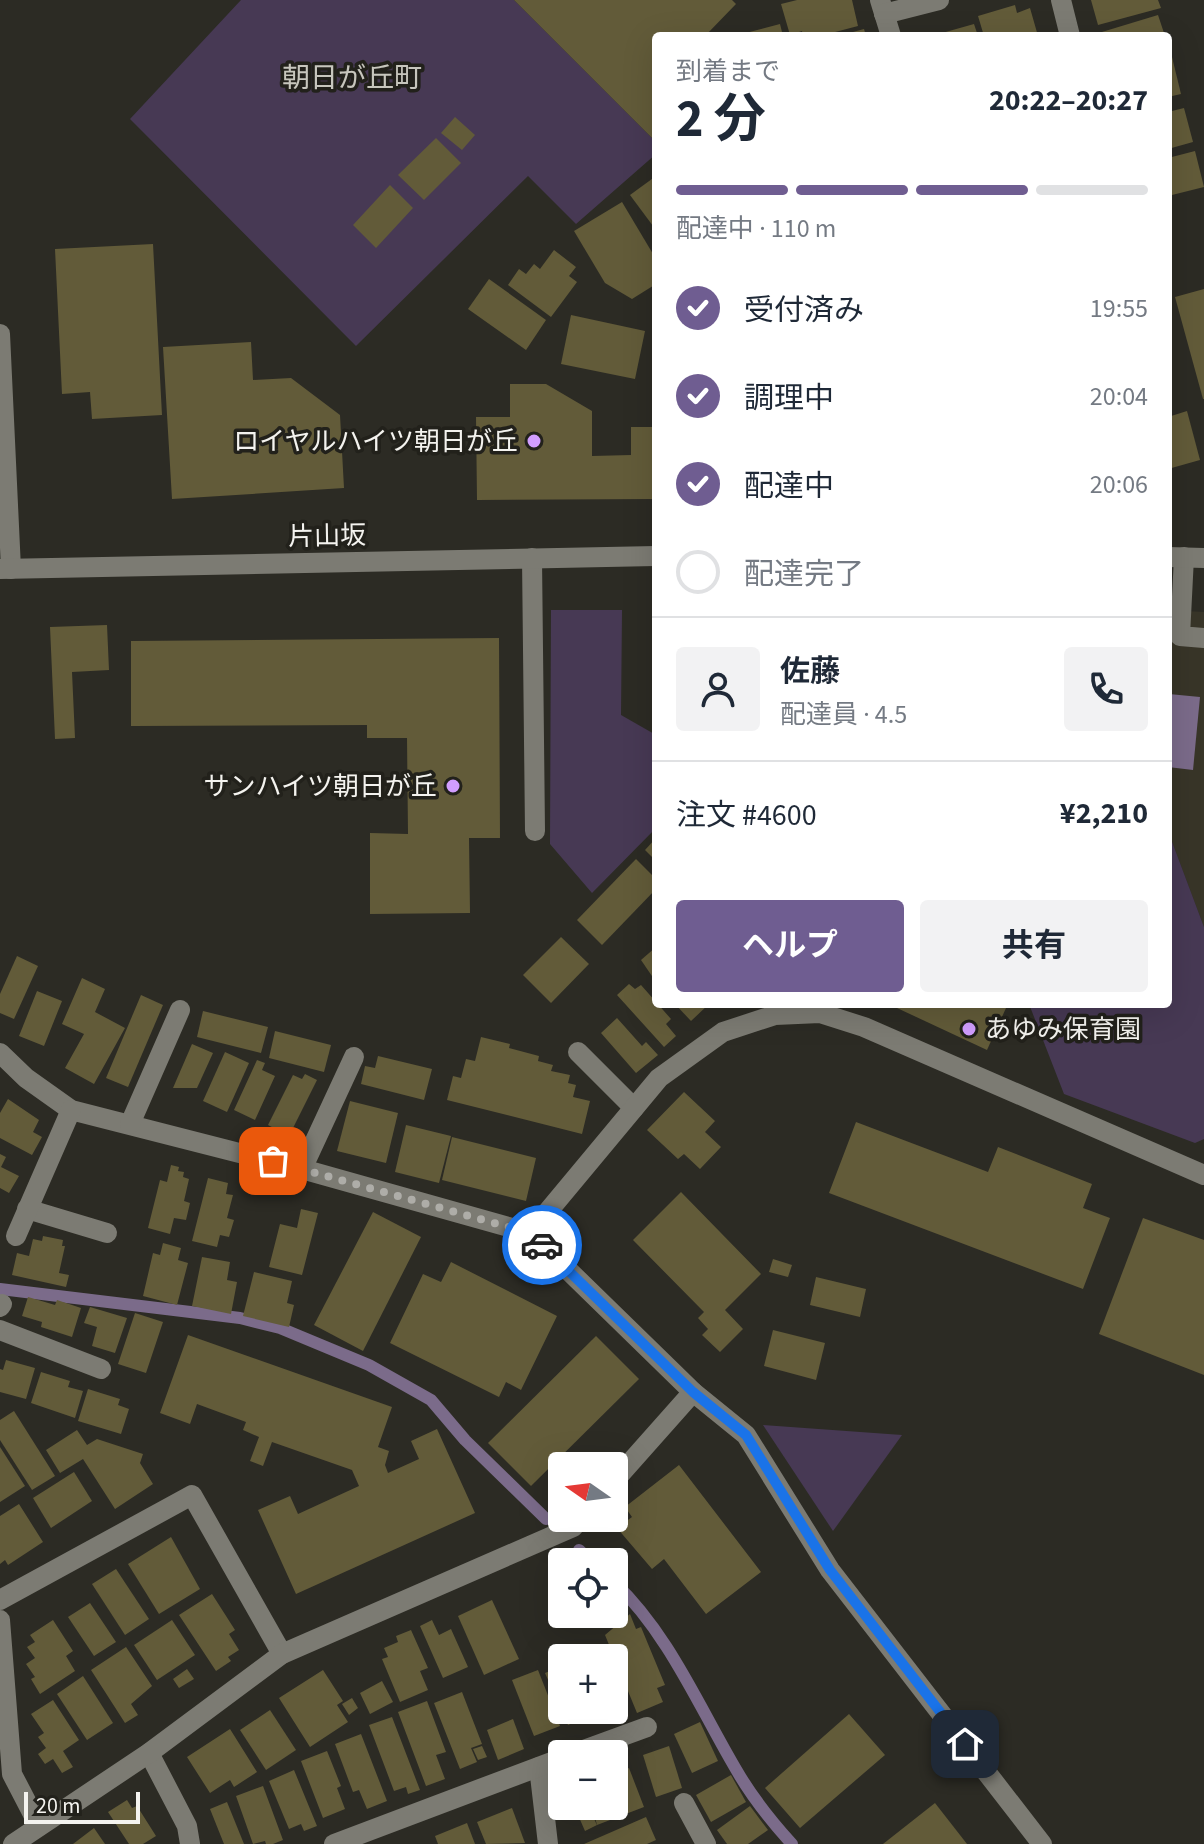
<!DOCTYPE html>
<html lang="ja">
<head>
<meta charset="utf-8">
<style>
	:root { --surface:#fff; --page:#f2f2f3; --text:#1f2937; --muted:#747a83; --line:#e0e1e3; --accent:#6f5d91 }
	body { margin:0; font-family:"Source Sans 3","Noto Sans JP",sans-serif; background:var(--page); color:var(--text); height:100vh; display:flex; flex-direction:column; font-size:30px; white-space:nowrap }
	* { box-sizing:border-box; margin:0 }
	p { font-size:26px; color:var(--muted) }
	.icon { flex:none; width:44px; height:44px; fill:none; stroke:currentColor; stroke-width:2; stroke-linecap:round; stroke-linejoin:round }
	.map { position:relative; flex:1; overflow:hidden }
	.details { position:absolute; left:652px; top:32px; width:520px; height:976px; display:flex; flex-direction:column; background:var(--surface); border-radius:8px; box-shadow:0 8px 32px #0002 }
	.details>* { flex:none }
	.needle { width:52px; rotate:284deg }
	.controls { position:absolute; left:548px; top:1452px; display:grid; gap:16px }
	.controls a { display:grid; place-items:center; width:80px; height:80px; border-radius:8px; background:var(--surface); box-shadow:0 8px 32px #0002; font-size:40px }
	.scale { position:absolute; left:24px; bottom:20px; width:116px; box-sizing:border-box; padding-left:8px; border:4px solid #f4f3ef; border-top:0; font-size:22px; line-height:28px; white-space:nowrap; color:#f4f3ef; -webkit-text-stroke:6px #22211b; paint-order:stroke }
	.pin { position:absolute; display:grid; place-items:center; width:68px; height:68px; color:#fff; margin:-34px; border-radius:16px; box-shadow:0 4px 12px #0006 }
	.courier { position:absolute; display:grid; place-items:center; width:80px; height:80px; margin:-40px; border:6px solid #1a73e8; border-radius:50%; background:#fff; color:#222; box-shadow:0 2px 10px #0007 }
	.head em { font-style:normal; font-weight:700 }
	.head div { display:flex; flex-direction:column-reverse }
	.head { display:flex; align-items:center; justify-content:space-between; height:136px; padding:0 24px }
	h1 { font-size:52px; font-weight:700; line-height:60px }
	.bar { display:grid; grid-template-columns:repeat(4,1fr); gap:12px 8px; align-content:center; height:96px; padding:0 24px }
	.bar i { height:10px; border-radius:6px; background:var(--line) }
	.bar .selected { background:var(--accent) }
	.bar p { grid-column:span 4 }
	.line { display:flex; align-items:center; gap:20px; padding:0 24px; border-top:2px solid var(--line) }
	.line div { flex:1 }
	.round { display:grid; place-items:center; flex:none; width:84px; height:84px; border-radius:8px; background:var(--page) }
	ol { padding:0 24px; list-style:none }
	li { display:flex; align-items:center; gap:24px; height:88px }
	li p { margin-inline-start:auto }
	li .icon { padding:8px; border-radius:50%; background:var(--accent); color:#fff; stroke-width:4 }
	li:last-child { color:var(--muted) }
	li i { width:44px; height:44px; border:4px solid var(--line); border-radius:50% }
	.primary-button { display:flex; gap:16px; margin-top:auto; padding:16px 24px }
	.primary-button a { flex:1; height:92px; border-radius:8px; background:var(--accent); color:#fff; font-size:32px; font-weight:700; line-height:92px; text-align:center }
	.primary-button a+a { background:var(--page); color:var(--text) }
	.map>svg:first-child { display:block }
	.built { fill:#383528 }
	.green { fill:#473954 }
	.water { fill:#7b6b8a }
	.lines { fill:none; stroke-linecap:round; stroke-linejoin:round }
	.stream { stroke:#7b6b8a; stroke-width:12 }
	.building { fill:#625b39 }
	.service { stroke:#7c7b73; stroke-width:20 }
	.minor { stroke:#7c7b73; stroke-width:20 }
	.tertiary { stroke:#7c7b73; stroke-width:20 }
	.done { stroke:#aeada8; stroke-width:8; stroke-dasharray:0 14.4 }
	.route { stroke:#1a73e8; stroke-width:10 }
	.poi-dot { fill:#d19dfe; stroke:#22211b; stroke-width:3 }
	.labels { text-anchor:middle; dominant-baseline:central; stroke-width:7; stroke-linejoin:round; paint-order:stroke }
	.poi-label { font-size:26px; fill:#f4f3ef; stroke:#22211b; text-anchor:end }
	.street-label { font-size:26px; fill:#f4f3ef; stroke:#22211b }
	.neighbourhood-label { font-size:28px; fill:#c7c6bd; stroke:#22211b }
</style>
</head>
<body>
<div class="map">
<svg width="1204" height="1844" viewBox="0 0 1204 1844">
	<rect width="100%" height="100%" fill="#2c2b24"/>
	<!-- built -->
	<path class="built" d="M1168 610 1204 612V927L1168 831Z"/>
	<!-- green -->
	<g class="green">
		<path d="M241 0H514L656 142V154L576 224 528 176 356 346 130 119Z"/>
		<path d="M551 610H622L621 715 656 735V828L592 893 550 844Z"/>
		<path d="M1168 831 1204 927V1139L1195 1143 1064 1094 1029 1004H1168Z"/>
		<path d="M763 1425 902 1435 833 1531Z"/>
	</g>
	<!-- water -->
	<path class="water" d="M1169 694 1200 697 1193 770 1168 767Z"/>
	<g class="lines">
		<!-- stream -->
		<g class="stream">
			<path d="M0 1289 240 1318 280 1328 369 1365 431 1400 465 1440 546 1519"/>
			<path d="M579 1550 592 1562"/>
			<path d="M614 1582C669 1634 699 1707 737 1771 752 1797 772 1822 792 1844"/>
		</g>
	</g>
	<!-- building -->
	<g class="building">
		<path d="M514 0H732L736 4 705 36H656V142Z"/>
		<path d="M797 0H852L858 26 820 36H803L802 31 790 35 781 4Z"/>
		<path d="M1091 0H1158L1161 8 1098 25Z"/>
		<path d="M1015 5 1017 13 1030 8 1038 36H984L978 16Z"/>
		<path d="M1158 15 1165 36H1092V35Z"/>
		<path d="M780 24 783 36H738V35Z"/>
		<path d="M974 24 978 36H935V35Z"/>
		<path d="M864 29 866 36H842V35Z"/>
		<path d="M1172 57 1181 94 1168 97V58Z"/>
		<path d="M1184 108 1193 142 1168 149V112Z"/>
		<path d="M455 117 475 135 462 150 441 133Z"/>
		<path d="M436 138 461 163 424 200 398 175Z"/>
		<path d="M1195 151 1204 187 1168 196V158Z"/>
		<path d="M656 176V224L653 226 630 195Z"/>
		<path d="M390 185 413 208 376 248 353 225Z"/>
		<path d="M622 202 656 259V284L632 299 605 283 574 231Z"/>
		<path d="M153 244 162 415 92 419 90 392 62 394 55 249Z"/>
		<path d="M554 250 576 267 569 276 577 282 551 317 508 285 519 269 526 274 534 264 540 269Z"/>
		<path d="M489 279 546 320 526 350 468 309Z"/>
		<path d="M1204 289V399H1203L1175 297Z"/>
		<path d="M571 315 645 331 635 379 561 364Z"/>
		<path d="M251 342 253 380 291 378 340 415 344 488 172 499 163 347Z"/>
		<path d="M510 384H546L592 411V456L631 455V427H656V499L477 500 476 417H510Z"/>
		<path d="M1187 411 1200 460 1168 469V417Z"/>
		<path d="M107 625 109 670 72 672 75 738 55 739 50 627Z"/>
		<path d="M499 638 500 838H469L470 913 370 914V833L408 834 407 738H367V725L131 726V641Z"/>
		<path d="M656 838V861L645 850Z"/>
		<path d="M636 859 656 879V889L602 945 577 920Z"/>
		<path d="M561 937 589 964 551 1003 523 975Z"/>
		<path d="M656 947V982L641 960Z"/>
		<path d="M17 956 38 966 14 1019 0 1013V994Z"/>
		<path d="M82 978 105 989 95 1012 125 1028 94 1084 65 1068 84 1034 62 1024Z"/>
		<path d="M629 984 635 989 641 985 671 1019 666 1024 676 1036 664 1047 617 995Z"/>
		<path d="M37 991 62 1001 44 1046 19 1036Z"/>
		<path d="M141 995 163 1005 128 1087 106 1078Z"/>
		<path d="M675 1004H709L691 1021Z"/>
		<path d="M897 1004H999L1006 1008 987 1050 897 1008Z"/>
		<path d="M203 1011 268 1027 261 1053 197 1037Z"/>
		<path d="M617 1018 642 1046 646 1042 658 1055 636 1073 601 1033Z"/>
		<path d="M275 1031 331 1045 324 1072 269 1058Z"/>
		<path d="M481 1037 510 1044 509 1048 539 1056 538 1061 553 1065 551 1071 570 1075 568 1083 576 1085 573 1097 590 1101 582 1134 447 1100 453 1076 461 1078 466 1059 475 1061Z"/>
		<path d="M192 1044 213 1053 197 1088H173Z"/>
		<path d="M225 1052 249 1063 227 1112 203 1101Z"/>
		<path d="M378 1056 432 1069 424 1100 361 1084 365 1066 375 1068Z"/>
		<path d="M257 1060 265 1063 262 1070 275 1076 255 1120 234 1110Z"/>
		<path d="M305 1074 317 1080 289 1136 268 1125 293 1075 302 1079Z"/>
		<path d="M684 1092 715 1121 705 1132 721 1147 700 1169 684 1154 678 1159 647 1130Z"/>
		<path d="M8 1099 39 1120 33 1132 42 1137 32 1155 0 1138V1113Z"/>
		<path d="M350 1101 398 1113 386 1163 337 1151Z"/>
		<path d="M856 1122 988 1172 998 1147 1092 1184 1083 1208 1110 1218 1083 1289 829 1193Z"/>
		<path d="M406 1125 451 1136 439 1183 395 1172Z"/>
		<path d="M452 1137 536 1158 526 1201 442 1180Z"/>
		<path d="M0 1154 6 1157 1 1167 19 1176 9 1193 0 1188Z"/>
		<path d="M171 1165 179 1167 178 1171 184 1172 183 1177 189 1179 184 1201 190 1203 186 1220 174 1218 170 1234 148 1228 160 1180 167 1182Z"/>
		<path d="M208 1178 228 1183 226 1194 233 1195 227 1218 234 1220 229 1237 220 1235 217 1247 192 1241Z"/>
		<path d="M681 1192 761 1274 725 1310 743 1329 720 1352 702 1335 708 1329 698 1318 704 1312 633 1240Z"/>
		<path d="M301 1209 318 1213 302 1275 269 1267 280 1224 297 1228Z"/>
		<path d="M373 1212 421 1237 363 1351 314 1325Z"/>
		<path d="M1143 1218 1204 1240V1375L1099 1334Z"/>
		<path d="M43 1236 63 1240 62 1246H65L59 1273 69 1275 66 1287 12 1275 17 1253 29 1256 33 1239 42 1241Z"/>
		<path d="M163 1243 181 1248 178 1260 188 1263 177 1305 143 1296 153 1253 160 1255Z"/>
		<path d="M202 1257 230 1262 227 1280 237 1282 231 1314 192 1306Z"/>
		<path d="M773 1259 792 1265 788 1277 769 1272Z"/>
		<path d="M451 1262 557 1316 521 1390 506 1382 499 1397 390 1343 423 1274 441 1282Z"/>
		<path d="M254 1272 292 1281 287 1303 294 1305 289 1327 243 1316Z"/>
		<path d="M816 1277 866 1289 860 1317 810 1305Z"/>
		<path d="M28 1297 55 1305 57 1300 81 1308 72 1337 41 1327 42 1322 22 1316Z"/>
		<path d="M90 1307 127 1318 115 1353 92 1346 97 1327 84 1323Z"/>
		<path d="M135 1313 163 1322 146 1373 118 1364Z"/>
		<path d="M773 1330 825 1343 816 1380 764 1366Z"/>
		<path d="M188 1335 392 1407 378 1447 389 1451 385 1465 388 1473 419 1459 411 1441 437 1429 475 1513 296 1594 258 1510 290 1496 298 1514 359 1486 352 1470 272 1442 263 1466 250 1461 259 1437 243 1430 246 1422 197 1404 190 1424 160 1413Z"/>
		<path d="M596 1336 639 1379 531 1486 488 1443Z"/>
		<path d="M6 1360 35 1368 26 1399 0 1392V1369L3 1370Z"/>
		<path d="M41 1372 70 1381 68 1387 83 1391 75 1418 31 1403Z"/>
		<path d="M88 1389 120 1399 118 1405 129 1409 121 1434 78 1421Z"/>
		<path d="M14 1411 55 1476 32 1490 0 1440V1420Z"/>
		<path d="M77 1430 87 1445 97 1439 143 1454 140 1463 153 1484 115 1509 83 1459 60 1473 46 1450Z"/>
		<path d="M0 1447 25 1486 0 1502Z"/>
		<path d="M679 1465 761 1572 706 1614 664 1559 652 1569 617 1528 632 1517 625 1507Z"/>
		<path d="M74 1472 92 1501 51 1528 33 1498Z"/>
		<path d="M19 1504 43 1542 8 1565 5 1560 0 1564V1516Z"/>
		<path d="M171 1537 200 1589 159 1614 128 1564Z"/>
		<path d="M116 1569 149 1619 125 1635 92 1584Z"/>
		<path d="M212 1594 235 1630 229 1634 239 1650 228 1657 231 1661 216 1671 179 1615Z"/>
		<path d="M492 1600 519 1659 484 1675 458 1616Z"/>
		<path d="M90 1603 116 1642 94 1656 68 1617Z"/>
		<path d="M630 1614 636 1629 641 1627 665 1685 657 1688 663 1702 637 1713 605 1635Z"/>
		<path d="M53 1620 73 1651 66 1656 75 1671 40 1694 31 1679 35 1677 26 1664 35 1658 27 1647 35 1642 30 1635Z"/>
		<path d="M172 1620 195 1655 157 1680 134 1645Z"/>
		<path d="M432 1620 439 1635 451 1629 468 1667 443 1678 420 1626Z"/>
		<path d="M411 1630 428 1668 420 1671 428 1690 400 1702 382 1659 388 1657 384 1648 398 1642 396 1636Z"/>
		<path d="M126 1647 152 1686 131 1704 138 1715 125 1723 91 1670Z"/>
		<path d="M562 1666V1710H590L592 1715 568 1725 545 1673Z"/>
		<path d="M187 1669 194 1679 179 1688 173 1679Z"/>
		<path d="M323 1670 343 1701 337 1705 348 1722 310 1747 279 1698Z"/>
		<path d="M538 1670 560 1726 534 1736 512 1680Z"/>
		<path d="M83 1676 113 1723 87 1740 57 1694Z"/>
		<path d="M614 1678 627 1711 603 1720 600 1710H614Z"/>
		<path d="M382 1681 393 1702 370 1714 360 1693Z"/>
		<path d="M462 1692 482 1744 471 1748 477 1762 460 1769 434 1703Z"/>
		<path d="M352 1698 358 1708 349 1715 342 1704Z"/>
		<path d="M53 1700 79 1740 63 1751 73 1767 62 1773 53 1759 45 1764 38 1754 46 1748 38 1737 44 1733 31 1714Z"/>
		<path d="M427 1701 446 1752 436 1755 445 1779 426 1786 398 1712Z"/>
		<path d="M270 1710 296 1750 266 1770 240 1730Z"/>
		<path d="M849 1714 885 1755 800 1828 765 1788Z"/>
		<path d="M392 1717 420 1790 408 1794 406 1787 394 1791 369 1725Z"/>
		<path d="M513 1719 524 1749 498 1760 487 1730Z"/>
		<path d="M700 1722 718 1761 692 1773 674 1734Z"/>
		<path d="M230 1729 257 1772 234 1787 230 1780 210 1793 187 1757Z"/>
		<path d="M361 1734 387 1801 367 1809 359 1790 353 1792 335 1744Z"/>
		<path d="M482 1746 487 1757 478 1760 473 1749Z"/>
		<path d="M669 1746 682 1788 656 1797 643 1755Z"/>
		<path d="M327 1751 341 1786 337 1788 345 1809 323 1818 301 1761Z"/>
		<path d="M629 1768 644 1807 597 1825 592 1806H614V1774Z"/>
		<path d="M294 1770 317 1826 304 1831 301 1824 289 1829 269 1781Z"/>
		<path d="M731 1775 746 1802 711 1822 696 1795Z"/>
		<path d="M263 1786 283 1840 273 1844H266L265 1841 253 1844 236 1796Z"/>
		<path d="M127 1800 132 1808 137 1806 156 1836 143 1844H129L108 1812Z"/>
		<path d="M227 1802 244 1844H224L210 1809Z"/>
		<path d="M935 1803 967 1844H883Z"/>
		<path d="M574 1806H588L597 1825 585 1831Z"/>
		<path d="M750 1806 768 1830 748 1844H727L717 1830Z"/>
		<path d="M512 1808 525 1843 486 1844 477 1822Z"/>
		<path d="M646 1817 656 1840 647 1844H584Z"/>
		<path d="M467 1823 475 1844H438L435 1836Z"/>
		<path d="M94 1828 105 1844H73Z"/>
	</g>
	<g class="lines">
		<!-- service -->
		<g class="service">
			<path d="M1184 557 1180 636 1204 638"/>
			<path d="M532 558 535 831"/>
		</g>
		<!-- minor -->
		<g class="minor">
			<path d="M880 0 891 36"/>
			<path d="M1061 0 1070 36"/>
			<path d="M884 14 939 0"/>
			<path d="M0 334 11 569"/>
			<path d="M578 1052 634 1108"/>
			<path d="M0 1053 26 1078 71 1110 302 1169 530 1233 693 1392 746 1435 830 1570 1042 1844"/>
			<path d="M130 1124 180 1010"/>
			<path d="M302 1169 354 1057"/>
			<path d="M27 1209 107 1233"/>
			<path d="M530 1233 659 1078 723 1032 775 1015 820 1013 864 1027 1204 1175"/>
			<path d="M16 1236 71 1110"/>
			<path d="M0 1307 2 1304"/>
			<path d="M0 1330 101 1369"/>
			<path d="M614 1481 693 1392"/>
			<path d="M0 1600 192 1495 282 1654"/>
			<path d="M0 1620 12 1774 39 1826"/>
			<path d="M149 1753 187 1826 190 1844"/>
			<path d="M573 1754 647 1727"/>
			<path d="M539 1767 548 1844"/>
			<path d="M684 1803 706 1844"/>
			<path d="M13 1844 149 1753 282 1654 573 1527 581 1518"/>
			<path d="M334 1844 562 1758"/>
		</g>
		<!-- tertiary -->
		<g class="tertiary">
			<path d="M1168 557 1204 558"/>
			<path d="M0 569 656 556"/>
		</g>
	</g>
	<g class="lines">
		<!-- done -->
		<path class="done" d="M273 1161 530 1233 542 1245"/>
		<!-- route -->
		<path class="route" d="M542 1245 693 1392 746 1435 830 1570 965 1744"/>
	</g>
	<!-- markers -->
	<g class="poi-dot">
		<circle cx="534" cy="441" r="8"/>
		<circle cx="453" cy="786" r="8"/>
		<circle cx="969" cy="1029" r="8"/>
	</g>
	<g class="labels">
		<!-- poi labels -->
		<g class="poi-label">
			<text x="518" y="441">ロイヤルハイツ朝日が丘</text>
			<text x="437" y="786">サンハイツ朝日が丘</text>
			<text x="985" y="1029" text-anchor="start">あゆみ保育園</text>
		</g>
		<!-- street labels -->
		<g class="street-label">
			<text transform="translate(327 536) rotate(-1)">片山坂</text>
		</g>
		<!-- neighbourhood labels -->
		<g class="neighbourhood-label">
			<text x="352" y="78">朝日が丘町</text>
		</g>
	</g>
</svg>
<div class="controls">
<a><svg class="needle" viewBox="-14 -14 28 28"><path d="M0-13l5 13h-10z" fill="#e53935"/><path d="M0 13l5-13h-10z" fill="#747a83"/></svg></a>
<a><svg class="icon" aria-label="locate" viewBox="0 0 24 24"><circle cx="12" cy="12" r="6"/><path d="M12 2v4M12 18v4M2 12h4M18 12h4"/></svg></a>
<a>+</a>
<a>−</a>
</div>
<div class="scale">20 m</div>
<div class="pin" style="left:273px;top:1161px;background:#ea580c"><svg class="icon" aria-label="bag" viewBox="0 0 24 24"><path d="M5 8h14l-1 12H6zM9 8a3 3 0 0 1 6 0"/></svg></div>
<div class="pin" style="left:965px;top:1744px;background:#1f2937"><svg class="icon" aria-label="home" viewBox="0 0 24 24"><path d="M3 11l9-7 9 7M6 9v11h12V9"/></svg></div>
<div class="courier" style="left:542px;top:1245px"><svg class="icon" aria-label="car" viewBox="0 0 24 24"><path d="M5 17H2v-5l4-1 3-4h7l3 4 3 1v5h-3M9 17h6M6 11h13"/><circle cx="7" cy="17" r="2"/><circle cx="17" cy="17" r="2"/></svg></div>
<section class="details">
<div class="head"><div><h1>2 分</h1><p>到着まで</p></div><em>20:22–20:27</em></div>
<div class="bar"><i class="selected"></i><i class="selected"></i><i class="selected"></i><i></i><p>配達中 · 110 m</p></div>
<ol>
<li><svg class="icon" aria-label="check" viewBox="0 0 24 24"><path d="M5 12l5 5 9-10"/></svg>受付済み<p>19:55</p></li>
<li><svg class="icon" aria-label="check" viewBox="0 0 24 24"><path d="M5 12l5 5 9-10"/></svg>調理中<p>20:04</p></li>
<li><svg class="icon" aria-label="check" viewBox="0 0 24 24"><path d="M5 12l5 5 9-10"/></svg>配達中<p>20:06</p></li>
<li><i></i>配達完了</li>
</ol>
<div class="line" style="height:144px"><a class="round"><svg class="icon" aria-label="person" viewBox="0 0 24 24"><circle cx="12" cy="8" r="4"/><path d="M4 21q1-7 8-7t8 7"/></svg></a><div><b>佐藤</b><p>配達員 · 4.5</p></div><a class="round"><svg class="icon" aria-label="phone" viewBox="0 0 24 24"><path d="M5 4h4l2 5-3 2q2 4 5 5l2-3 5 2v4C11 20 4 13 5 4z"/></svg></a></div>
<div class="line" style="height:104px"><div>注文 #4600</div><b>¥2,210</b></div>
<div class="primary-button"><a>ヘルプ</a><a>共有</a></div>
</section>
</div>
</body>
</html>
